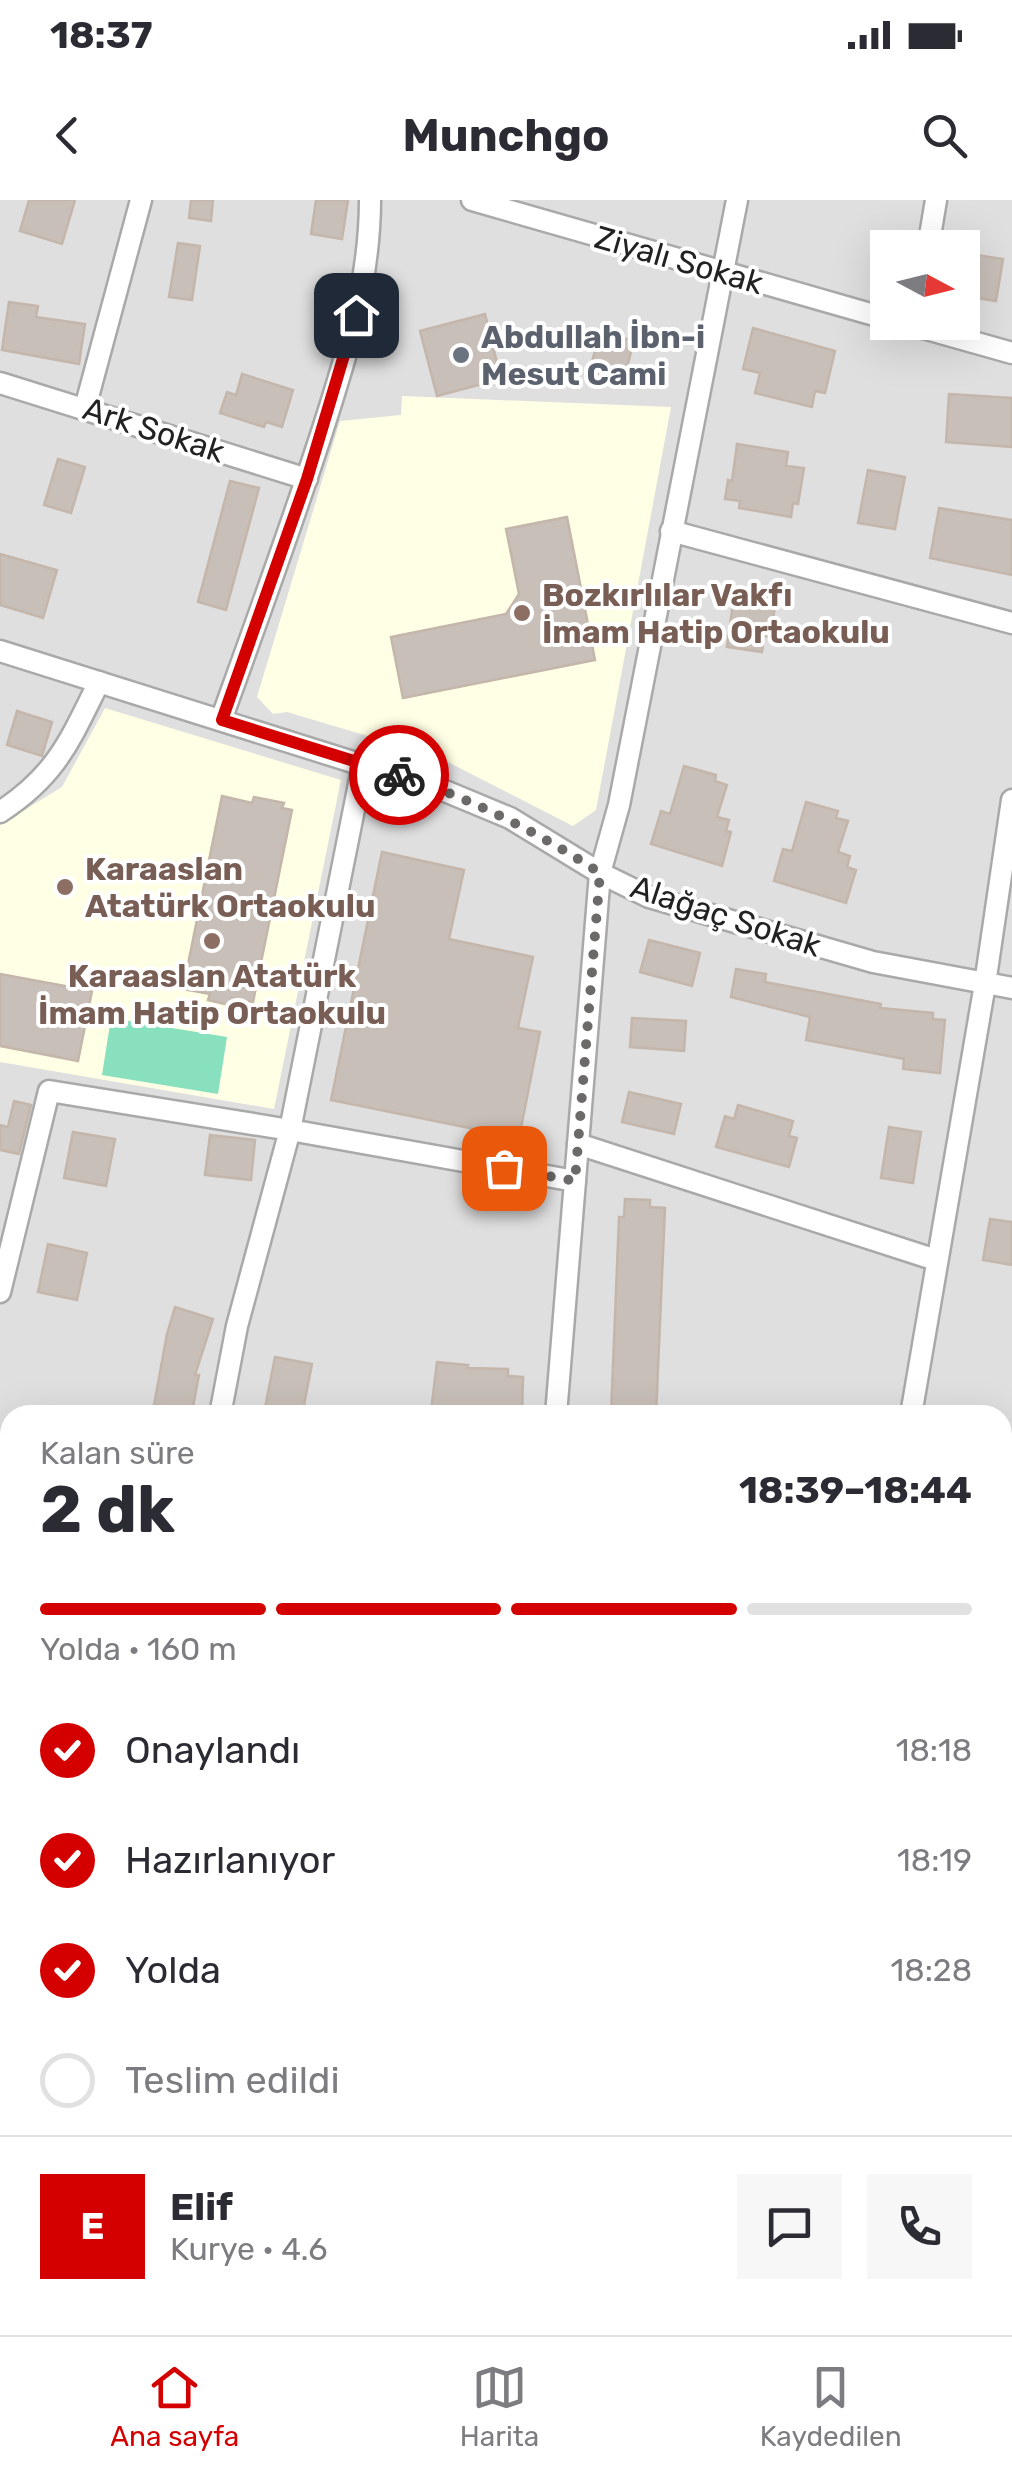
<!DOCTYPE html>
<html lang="tr">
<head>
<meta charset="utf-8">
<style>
	:root { --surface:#fff; --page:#f7f7f7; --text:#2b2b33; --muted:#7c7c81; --line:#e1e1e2; --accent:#d40000 }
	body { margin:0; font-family:Rubik,sans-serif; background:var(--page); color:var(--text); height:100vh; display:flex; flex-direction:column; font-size:38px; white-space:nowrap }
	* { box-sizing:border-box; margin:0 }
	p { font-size:32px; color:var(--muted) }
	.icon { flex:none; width:55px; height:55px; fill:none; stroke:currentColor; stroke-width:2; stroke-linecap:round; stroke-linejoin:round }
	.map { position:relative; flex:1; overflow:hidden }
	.side { position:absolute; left:0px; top:1205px; width:1012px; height:930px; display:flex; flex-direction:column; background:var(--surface); border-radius:30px 30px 0 0; box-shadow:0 10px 40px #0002 }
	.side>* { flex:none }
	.needle { width:65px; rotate:97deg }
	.tools { position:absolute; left:870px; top:30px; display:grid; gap:20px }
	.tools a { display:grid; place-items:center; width:110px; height:110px; border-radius:0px; background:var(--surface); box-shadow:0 10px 40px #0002; font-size:50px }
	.pin { position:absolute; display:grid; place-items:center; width:85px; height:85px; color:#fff; margin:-42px; border-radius:20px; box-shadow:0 5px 15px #0006 }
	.courier { position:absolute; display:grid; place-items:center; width:100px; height:100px; margin:-50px; border:8px solid #d40000; border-radius:50%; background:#fff; color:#222; box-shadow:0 2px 12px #0007 }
	.head em { font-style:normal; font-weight:700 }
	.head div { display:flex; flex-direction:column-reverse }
	.head { display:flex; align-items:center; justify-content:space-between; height:170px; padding:0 40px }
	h1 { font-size:65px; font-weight:700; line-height:75px }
	.bar { display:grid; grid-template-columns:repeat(4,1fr); gap:15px 10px; align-content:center; height:120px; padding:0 40px }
	.bar i { height:12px; border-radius:8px; background:var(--line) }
	.bar .on { background:var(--accent) }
	.bar p { grid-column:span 4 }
	.line { display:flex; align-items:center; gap:25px; padding:0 40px; border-top:2px solid var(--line) }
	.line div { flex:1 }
	.round { display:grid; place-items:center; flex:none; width:105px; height:105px; border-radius:0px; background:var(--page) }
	ol { padding:0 40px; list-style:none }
	li { display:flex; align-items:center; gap:30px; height:110px }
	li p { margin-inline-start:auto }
	li .icon { padding:10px; border-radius:50%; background:var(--accent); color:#fff; stroke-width:4 }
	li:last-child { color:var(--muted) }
	li i { width:55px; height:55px; border:5px solid var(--line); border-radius:50% }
	.status { display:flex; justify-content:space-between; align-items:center; height:70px; padding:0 50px; background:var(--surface); direction:ltr }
	.status svg { height:28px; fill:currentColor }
	header { display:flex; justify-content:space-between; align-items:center; height:130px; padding:0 40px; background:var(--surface); font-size:45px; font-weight:700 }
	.tab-bar { display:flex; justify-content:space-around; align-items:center; height:140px; border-top:2px solid var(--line); background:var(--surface); font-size:28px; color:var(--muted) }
	.tab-bar a { display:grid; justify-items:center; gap:5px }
	.tab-bar .on { color:var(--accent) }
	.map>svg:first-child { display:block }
	.residential { fill:#e0dfdf; fill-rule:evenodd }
	.education { fill:#ffffe5 }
	.pitch { fill:#88e0be }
	.building { fill:#c7bfb8; stroke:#c4b6ab; stroke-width:2.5 }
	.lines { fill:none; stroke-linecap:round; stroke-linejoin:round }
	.street-casing { stroke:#a9a9a9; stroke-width:25 }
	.secondary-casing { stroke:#707d05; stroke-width:35 }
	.street { stroke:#fff; stroke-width:20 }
	.secondary { stroke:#f7fabf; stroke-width:30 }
	.done { stroke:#6b6a68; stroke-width:10; stroke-dasharray:0 18 }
	.route { stroke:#d40000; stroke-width:12 }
	.worship-dot { fill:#6b7280; stroke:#fff; stroke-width:4 }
	.education-dot { fill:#8d6e63; stroke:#fff; stroke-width:4 }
	.labels { text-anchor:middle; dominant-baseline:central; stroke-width:8; stroke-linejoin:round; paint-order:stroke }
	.street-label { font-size:32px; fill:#222; stroke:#fff }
	.worship-label { font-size:32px; font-weight:bold; fill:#5b616d; stroke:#fff; text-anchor:start }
	.education-label { font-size:32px; font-weight:bold; fill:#785e54; stroke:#fff; text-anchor:start }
</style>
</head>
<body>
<div class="status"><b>18:37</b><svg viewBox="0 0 49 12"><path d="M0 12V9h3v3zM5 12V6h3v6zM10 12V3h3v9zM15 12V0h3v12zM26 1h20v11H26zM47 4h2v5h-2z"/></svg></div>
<header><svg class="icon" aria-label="back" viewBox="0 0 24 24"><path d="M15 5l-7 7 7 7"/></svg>Munchgo<svg class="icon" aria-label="search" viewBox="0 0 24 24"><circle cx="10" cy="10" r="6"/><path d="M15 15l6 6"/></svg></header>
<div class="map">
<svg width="1012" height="2135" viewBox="0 0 1012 2135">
	<rect width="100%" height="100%" fill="#f2efe9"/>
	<!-- residential -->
	<path class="residential" d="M0 0H1012V2135H0ZM888 48H962V122H888ZM10 1215H1002V2125H10Z"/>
	<!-- education -->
	<g class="education">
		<path d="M402 196 671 207 596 610 573 626 438 557 287 512 273 514 257 497 340 221 401 215Z"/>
		<path d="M105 508 341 580 274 909 0 862V625L62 587Z"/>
	</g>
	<!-- pitch -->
	<path class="pitch" d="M111 818 227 837 218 894 102 875Z"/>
	<!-- building -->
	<g class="building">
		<path d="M29 0H75L62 44 20 31Z"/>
		<path d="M191 0H213L211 21 189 18Z"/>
		<path d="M316 0H348L342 39 311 34Z"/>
		<path d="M178 43 200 46 192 100 169 97Z"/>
		<path d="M970 54 1003 59 996 101 963 96Z"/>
		<path d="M9 102 38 106 36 117 85 124 79 164 2 150Z"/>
		<path d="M485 114 501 179 437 196 420 131Z"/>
		<path d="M753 128 835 151 825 193 815 191 812 207 755 193 760 173 743 169Z"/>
		<path d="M600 132 634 141 623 182 589 173Z"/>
		<path d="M242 174 293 190 282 227 266 222 264 227 220 213 227 192 236 195Z"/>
		<path d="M949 194 1012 198V247L946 242Z"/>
		<path d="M737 244 788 252 786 266 804 268 798 304 793 303 791 317 739 308 740 301 725 299 728 280 732 281Z"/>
		<path d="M58 259 85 267 71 313 44 305Z"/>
		<path d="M868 270 905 277 895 329 858 323Z"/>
		<path d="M230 281 259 288 226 410 198 402Z"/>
		<path d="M939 308 1012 320V375L930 358Z"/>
		<path d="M567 317 595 460 403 498 391 437 506 414 519 394 506 329Z"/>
		<path d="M0 354 57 370 43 418 0 405Z"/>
		<path d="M744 392 776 396 771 437 764 436 762 452 727 447 733 403 742 405Z"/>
		<path d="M17 511 52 522 42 556 7 545Z"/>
		<path d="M684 566 716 575 715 581 727 585 717 617 729 620 726 631 731 632 722 666 651 644 661 611 670 614Z"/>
		<path d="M222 596 252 603 254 597 284 603 282 608 292 610 253 802 231 798 229 805 208 800 210 794 183 789Z"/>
		<path d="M806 602 838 611 836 618 848 621 838 652 850 656 847 667 856 670 846 703 774 681 783 649 792 651Z"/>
		<path d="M382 652 464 670 449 739 533 757 518 828 540 832 519 938 331 900Z"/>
		<path d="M649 740 700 753 692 786 640 772Z"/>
		<path d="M736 769 766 774 765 782 881 804 880 808 933 813V819L945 820 940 873 903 869 904 859 806 840 810 817 731 797Z"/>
		<path d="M0 774 92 791 78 861 0 846Z"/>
		<path d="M632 818 686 821 684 851 630 847Z"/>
		<path d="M629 892 681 904 674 934 622 922Z"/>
		<path d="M14 901 31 905 19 954 0 950V925L8 927Z"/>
		<path d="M738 905 793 921 789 936 797 938 789 967 716 947 725 916 734 919Z"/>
		<path d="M889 927 921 932 913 983 881 978Z"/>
		<path d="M73 932 115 939 106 986 64 978Z"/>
		<path d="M210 935 255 940 251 980 205 975Z"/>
		<path d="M625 999 650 1000V1007L665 1008 656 1215H611L619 1017H624Z"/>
		<path d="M990 1019 1012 1022V1065L983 1060Z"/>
		<path d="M48 1044 87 1053 77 1100 38 1092Z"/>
		<path d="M175 1107 213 1119 195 1175H199L192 1212 154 1205 167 1134Z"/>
		<path d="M275 1157 312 1164 302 1215 265 1208Z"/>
		<path d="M437 1162 468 1165 467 1168 508 1169V1176L523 1177 522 1215 431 1211Z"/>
	</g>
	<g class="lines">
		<!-- street casing -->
		<g class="street-casing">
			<g id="street">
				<path d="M472 0 888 119"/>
				<path d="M928 48 936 0"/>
				<path d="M902 122 1012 153"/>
				<path d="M0 183 307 279"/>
				<path d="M85 208 141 0"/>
				<path d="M671 331 1012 423"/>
				<path d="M0 451 445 591 510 618 600 673 649 697 873 762 1012 788"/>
				<path d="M221 520C255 426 289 333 320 238 345 161 370 83 370 0"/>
				<path d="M363 564 290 930 575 981 556 1215"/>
				<path d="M0 612C57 575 70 540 99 482"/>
				<path d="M578 944 936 1060"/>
				<path d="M575 981 600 673 619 605 737 0"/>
				<path d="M0 1092 49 891 290 930 237 1126 220 1215"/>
				<path d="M911 1215 985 784 1012 600"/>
				<path d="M0 1637 10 1639"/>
				<path d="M0 2098 10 2101"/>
				<path d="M74 2125 101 2135"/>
				<path d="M44 2135 47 2125"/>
				<path d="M338 2135 343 2125"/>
			</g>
		</g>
		<!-- secondary casing -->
		<g class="secondary-casing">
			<g id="secondary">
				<path d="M0 1372 10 1373"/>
				<path d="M1002 1395 1012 1393"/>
			</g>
		</g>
		<!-- street -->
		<use href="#street" class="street"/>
		<!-- secondary -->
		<use href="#secondary" class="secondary"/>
	</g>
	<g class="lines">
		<!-- done -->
		<path class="done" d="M399 575C472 599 536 631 600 673L575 981 504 968"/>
		<!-- route -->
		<path class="route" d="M356 115 307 279 222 520 399 575"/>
	</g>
	<!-- markers -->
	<circle class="worship-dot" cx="461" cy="155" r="10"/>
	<g class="education-dot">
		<circle cx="522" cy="413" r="10"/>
		<circle cx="65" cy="687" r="10"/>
		<circle cx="212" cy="741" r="10"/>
	</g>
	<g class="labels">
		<!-- street labels -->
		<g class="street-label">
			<text transform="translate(679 60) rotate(16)">Ziyalı Sokak</text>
			<text transform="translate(154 230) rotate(18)">Ark Sokak</text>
			<text transform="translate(726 716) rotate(18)">Alağaç Sokak</text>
		</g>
		<!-- worship labels -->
		<g class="worship-label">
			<text x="481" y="137">Abdullah İbn-i<tspan x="481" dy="37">Mesut Cami</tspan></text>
		</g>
		<!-- education labels -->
		<g class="education-label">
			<text x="542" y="395">Bozkırlılar Vakfı<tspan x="542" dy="37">İmam Hatip Ortaokulu</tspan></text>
			<text x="85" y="669">Karaaslan<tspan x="85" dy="37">Atatürk Ortaokulu</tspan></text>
			<text x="212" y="776" text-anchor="middle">Karaaslan Atatürk<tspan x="212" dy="37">İmam Hatip Ortaokulu</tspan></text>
		</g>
	</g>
</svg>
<div class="tools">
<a><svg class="needle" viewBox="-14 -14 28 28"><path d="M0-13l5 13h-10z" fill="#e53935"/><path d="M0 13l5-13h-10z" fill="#7c7c81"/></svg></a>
</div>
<div class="pin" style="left:504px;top:968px;background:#ea580c"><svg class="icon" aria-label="bag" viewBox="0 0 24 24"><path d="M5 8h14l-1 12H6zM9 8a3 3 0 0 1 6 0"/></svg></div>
<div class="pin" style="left:356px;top:115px;background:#1f2937"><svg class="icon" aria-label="home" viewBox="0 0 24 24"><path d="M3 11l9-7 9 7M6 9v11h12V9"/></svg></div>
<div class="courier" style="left:399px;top:575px"><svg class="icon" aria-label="bike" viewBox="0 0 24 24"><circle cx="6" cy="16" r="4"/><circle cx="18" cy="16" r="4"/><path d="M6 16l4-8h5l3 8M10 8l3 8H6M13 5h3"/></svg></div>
<section class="side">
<div class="head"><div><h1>2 dk</h1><p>Kalan süre</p></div><em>18:39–18:44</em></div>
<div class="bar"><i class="on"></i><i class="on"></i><i class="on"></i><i></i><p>Yolda · 160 m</p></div>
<ol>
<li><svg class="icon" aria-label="check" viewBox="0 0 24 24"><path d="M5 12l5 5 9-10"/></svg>Onaylandı<p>18:18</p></li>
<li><svg class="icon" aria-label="check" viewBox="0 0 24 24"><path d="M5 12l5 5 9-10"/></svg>Hazırlanıyor<p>18:19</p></li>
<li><svg class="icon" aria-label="check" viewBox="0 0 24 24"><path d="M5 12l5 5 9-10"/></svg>Yolda<p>18:28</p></li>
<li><i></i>Teslim edildi</li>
</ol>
<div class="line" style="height:180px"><b class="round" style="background:var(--accent);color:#fff">E</b><div><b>Elif</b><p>Kurye · 4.6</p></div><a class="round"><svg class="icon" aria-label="chat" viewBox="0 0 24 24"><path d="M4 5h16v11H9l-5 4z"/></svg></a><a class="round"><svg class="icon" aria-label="phone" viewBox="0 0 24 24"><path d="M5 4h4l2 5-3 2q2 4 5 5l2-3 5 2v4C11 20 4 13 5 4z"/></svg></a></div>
</section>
</div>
<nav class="tab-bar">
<a class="on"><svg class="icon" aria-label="home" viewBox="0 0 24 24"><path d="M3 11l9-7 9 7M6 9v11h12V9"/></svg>Ana sayfa</a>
<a><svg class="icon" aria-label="map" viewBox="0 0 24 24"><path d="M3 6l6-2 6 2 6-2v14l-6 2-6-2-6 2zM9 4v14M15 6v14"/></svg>Harita</a>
<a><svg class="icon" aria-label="saved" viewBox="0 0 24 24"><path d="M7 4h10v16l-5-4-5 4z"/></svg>Kaydedilen</a>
</nav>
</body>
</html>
